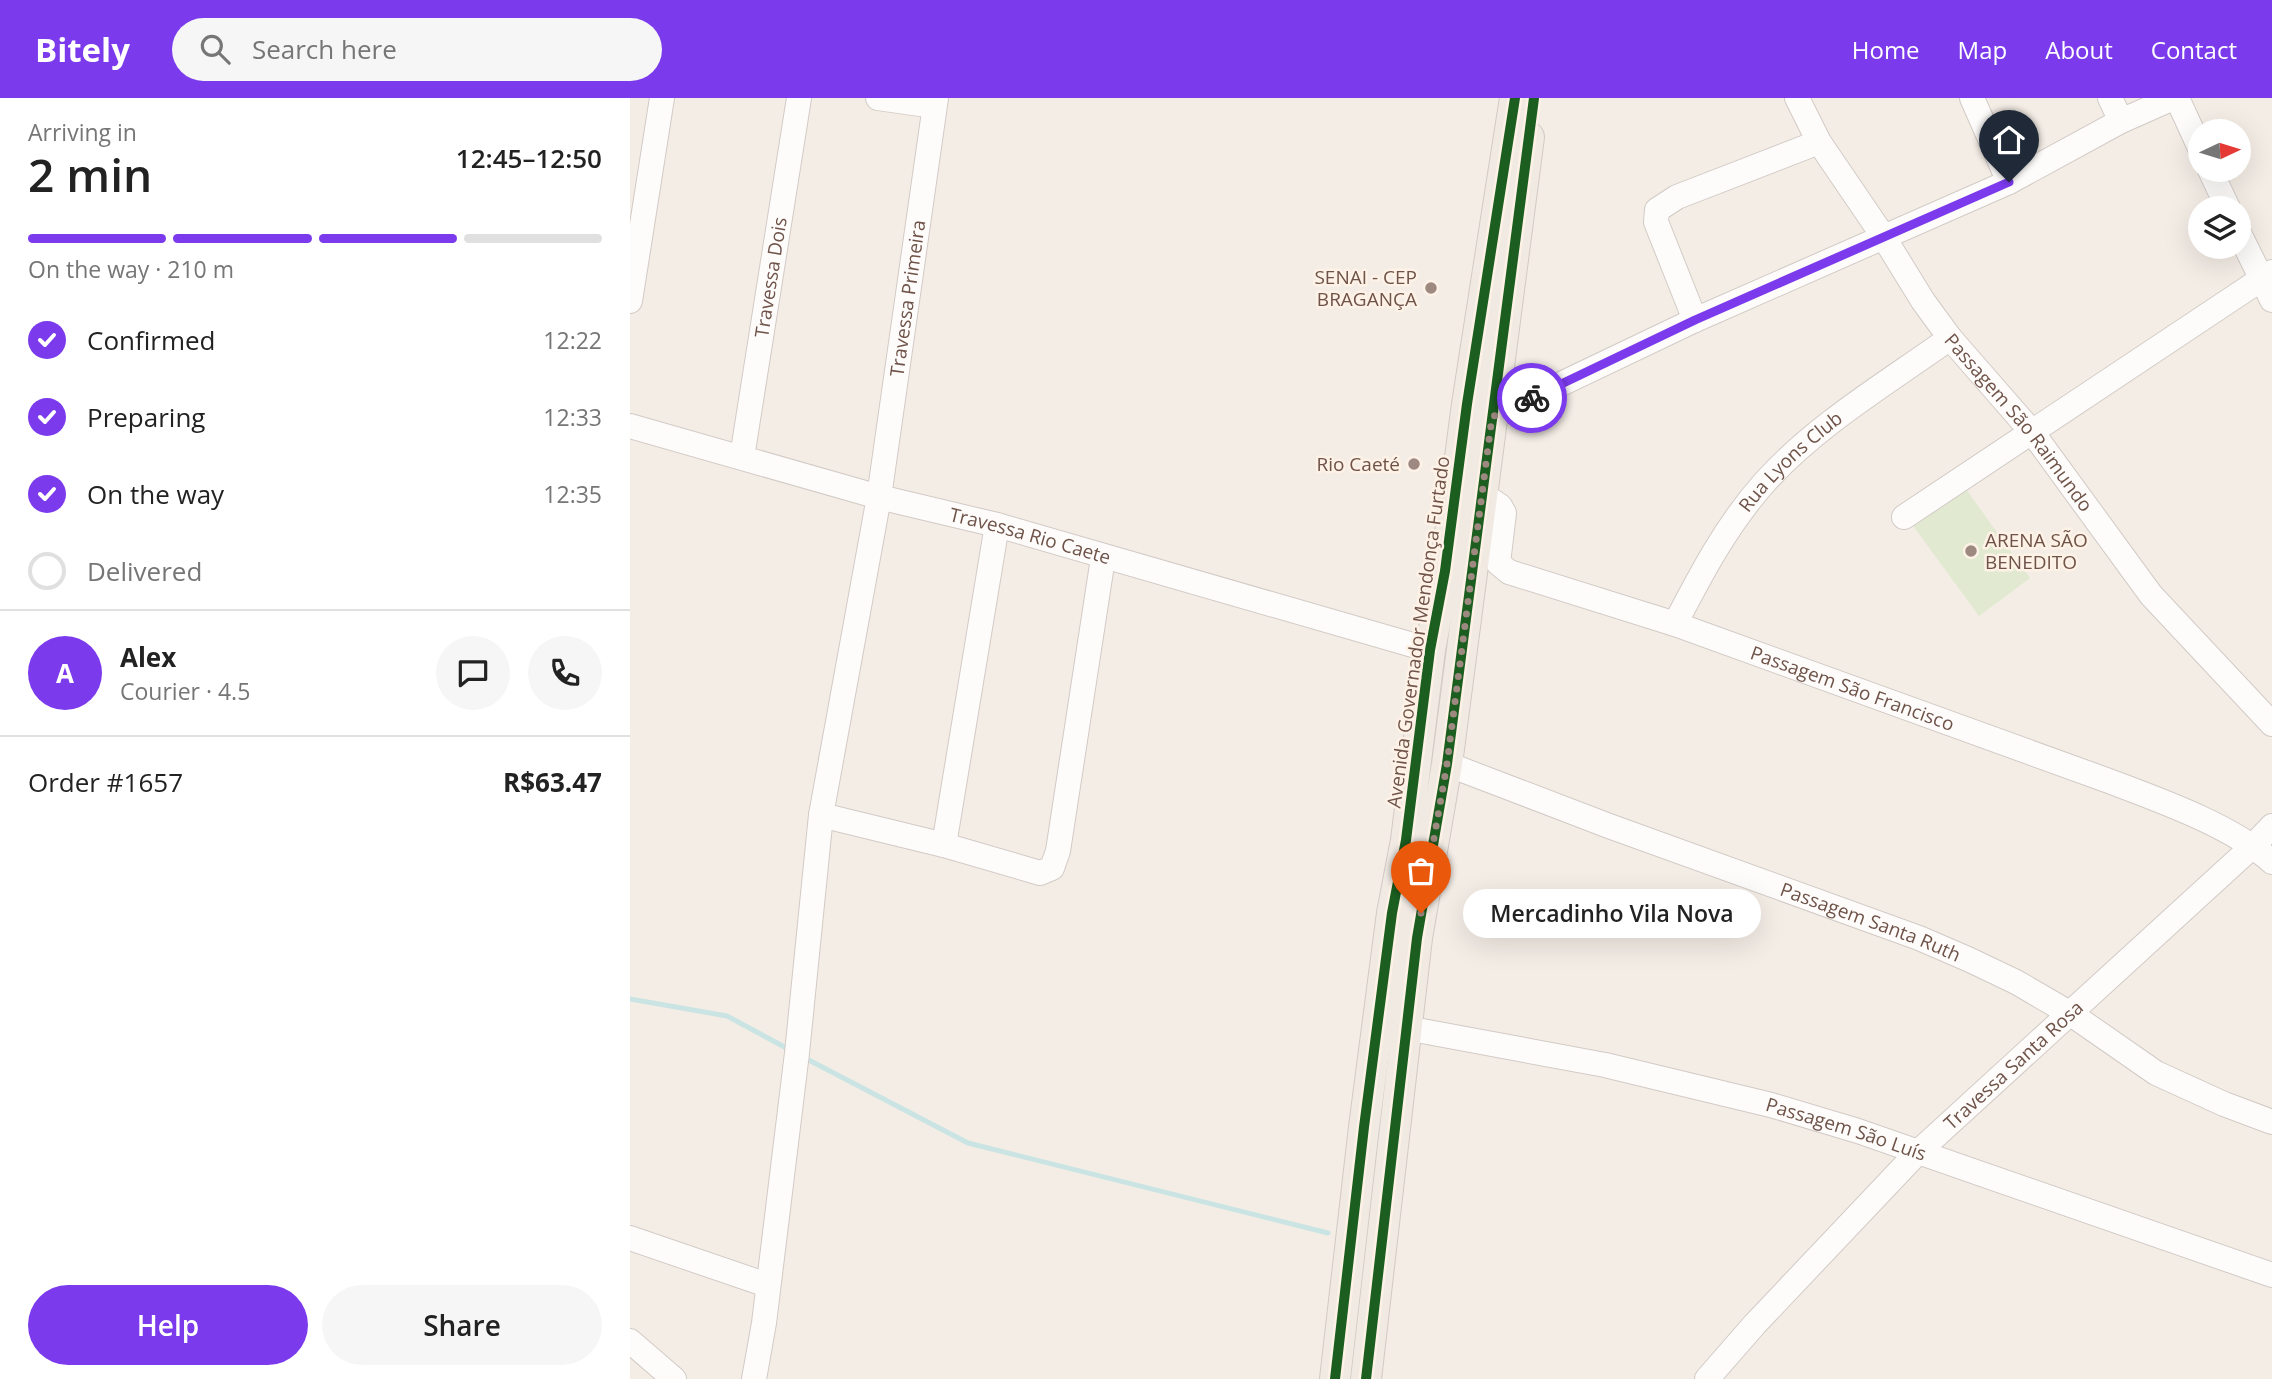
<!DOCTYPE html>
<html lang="en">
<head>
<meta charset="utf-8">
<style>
	:root { --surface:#fff; --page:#f6f6f6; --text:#222; --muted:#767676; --line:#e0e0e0; --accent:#7c3aed }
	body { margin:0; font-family:"Open Sans",sans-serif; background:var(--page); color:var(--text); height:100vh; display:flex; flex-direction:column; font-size:26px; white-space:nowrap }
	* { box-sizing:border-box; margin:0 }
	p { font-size:23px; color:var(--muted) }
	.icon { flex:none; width:38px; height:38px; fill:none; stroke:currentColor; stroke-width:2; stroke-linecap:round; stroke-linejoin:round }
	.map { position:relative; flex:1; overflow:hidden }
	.sheet { display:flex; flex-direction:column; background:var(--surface); width:630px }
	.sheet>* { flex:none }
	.needle { width:46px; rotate:86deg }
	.tools { position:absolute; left:1558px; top:21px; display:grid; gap:14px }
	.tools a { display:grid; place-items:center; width:63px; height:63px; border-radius:50%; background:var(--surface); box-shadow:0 7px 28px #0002; font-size:35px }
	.pin { position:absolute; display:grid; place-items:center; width:60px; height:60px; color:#fff; margin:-72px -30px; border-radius:50% 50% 50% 0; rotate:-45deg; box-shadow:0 0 7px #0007 }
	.pin .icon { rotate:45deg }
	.courier { position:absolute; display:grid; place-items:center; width:70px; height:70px; margin:-35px; border:5px solid #7c3aed; border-radius:50%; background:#fff; color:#222; box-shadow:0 2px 9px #0007 }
	.bubble { position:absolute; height:49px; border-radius:24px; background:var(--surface); box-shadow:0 7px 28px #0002; font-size:23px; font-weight:600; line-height:49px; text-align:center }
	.head em { font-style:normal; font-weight:600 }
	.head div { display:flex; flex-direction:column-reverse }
	.head { display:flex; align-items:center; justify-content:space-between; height:119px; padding:0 28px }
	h1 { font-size:46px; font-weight:600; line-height:52px }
	.bar { display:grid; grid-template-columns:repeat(4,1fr); gap:10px 7px; align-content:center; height:84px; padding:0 28px }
	.bar i { height:9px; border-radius:5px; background:var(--line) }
	.bar .selected { background:var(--accent) }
	.bar p { grid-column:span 4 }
	.line { display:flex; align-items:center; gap:18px; padding:0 28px; border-top:2px solid var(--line) }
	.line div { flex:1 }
	.round { display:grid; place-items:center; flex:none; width:74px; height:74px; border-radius:37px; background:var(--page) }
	ol { padding:0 28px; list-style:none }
	li { display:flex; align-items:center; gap:21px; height:77px }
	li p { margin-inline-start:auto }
	li .icon { padding:7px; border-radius:50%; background:var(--accent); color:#fff; stroke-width:4 }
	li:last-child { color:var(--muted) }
	li i { width:38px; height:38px; border:4px solid var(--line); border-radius:50% }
	.cta { display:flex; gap:14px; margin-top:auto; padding:14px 28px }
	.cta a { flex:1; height:80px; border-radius:42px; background:var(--accent); color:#fff; font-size:28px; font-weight:600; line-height:80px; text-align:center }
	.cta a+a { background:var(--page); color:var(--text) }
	header { display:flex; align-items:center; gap:42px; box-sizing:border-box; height:98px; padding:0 35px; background:var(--accent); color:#fff }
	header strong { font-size:33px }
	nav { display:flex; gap:38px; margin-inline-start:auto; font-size:24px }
	.search { width:490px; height:63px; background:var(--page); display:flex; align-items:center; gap:18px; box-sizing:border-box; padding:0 24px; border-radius:38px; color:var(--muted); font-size:26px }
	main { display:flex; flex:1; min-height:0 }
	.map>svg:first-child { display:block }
	.pitch { fill:#e2e9d1 }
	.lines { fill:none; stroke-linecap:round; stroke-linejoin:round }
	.stream { stroke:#c9e4e3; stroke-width:5 }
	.minor-casing { stroke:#d2cac5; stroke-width:26 }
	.major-casing { stroke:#d3c9c4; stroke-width:32 }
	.minor { stroke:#fdfcfb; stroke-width:24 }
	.major { stroke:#f0eae3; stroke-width:30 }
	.cycleway-casing { stroke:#fef2e6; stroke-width:15 }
	.cycleway { stroke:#1b5e20; stroke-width:10 }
	.done { stroke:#9e8980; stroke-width:7; stroke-dasharray:0 12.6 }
	.route { stroke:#7c3aed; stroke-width:9 }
	.poi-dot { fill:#9e8980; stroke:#fef2e6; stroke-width:2.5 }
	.labels { text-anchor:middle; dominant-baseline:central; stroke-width:5; stroke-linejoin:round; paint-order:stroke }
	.street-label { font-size:19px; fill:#6f5349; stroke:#fef2e6 }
	.poi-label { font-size:19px; fill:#6f5349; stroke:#fef2e6; text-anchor:end }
</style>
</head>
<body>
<header>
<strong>Bitely</strong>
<div class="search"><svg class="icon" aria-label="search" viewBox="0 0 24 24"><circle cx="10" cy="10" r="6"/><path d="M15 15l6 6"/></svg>Search here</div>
<nav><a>Home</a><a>Map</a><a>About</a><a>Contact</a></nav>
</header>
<main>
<section class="sheet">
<div class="head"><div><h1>2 min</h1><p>Arriving in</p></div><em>12:45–12:50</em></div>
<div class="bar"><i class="selected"></i><i class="selected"></i><i class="selected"></i><i></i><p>On the way · 210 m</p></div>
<ol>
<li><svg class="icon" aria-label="check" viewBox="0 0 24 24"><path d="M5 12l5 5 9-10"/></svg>Confirmed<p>12:22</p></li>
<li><svg class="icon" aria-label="check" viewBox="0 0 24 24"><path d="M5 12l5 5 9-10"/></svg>Preparing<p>12:33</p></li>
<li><svg class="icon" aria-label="check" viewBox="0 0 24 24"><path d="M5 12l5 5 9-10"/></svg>On the way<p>12:35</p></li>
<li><i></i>Delivered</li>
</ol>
<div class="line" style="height:126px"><b class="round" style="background:var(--accent);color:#fff">A</b><div><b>Alex</b><p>Courier · 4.5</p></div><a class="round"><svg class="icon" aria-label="chat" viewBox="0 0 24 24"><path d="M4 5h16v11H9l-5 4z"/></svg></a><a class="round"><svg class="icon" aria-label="phone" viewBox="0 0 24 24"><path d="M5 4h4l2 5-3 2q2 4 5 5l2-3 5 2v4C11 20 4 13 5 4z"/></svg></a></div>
<div class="line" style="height:91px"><div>Order #1657</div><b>R$63.47</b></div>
<div class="cta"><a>Help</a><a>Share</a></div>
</section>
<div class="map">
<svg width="1642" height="1281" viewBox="0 0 1642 1281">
	<rect width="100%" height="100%" fill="#f4ede6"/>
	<!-- pitch -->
	<path class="pitch" d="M1333 387 1400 480 1349 518 1281 425Z"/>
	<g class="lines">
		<!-- stream -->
		<g class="stream">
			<path d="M0 901 97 918 162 953"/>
			<path d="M173 959 338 1045 698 1135"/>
		</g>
		<!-- minor casing -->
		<g class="minor-casing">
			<g id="minor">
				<path d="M248 0 304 8"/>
				<path id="s1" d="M1167 0 1189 44 1253 138 1293 203 1320 240 1402 334 1521 497 1642 626"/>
				<path d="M1342 0 1379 84"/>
				<path d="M1480 0 1491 23"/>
				<path d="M1547 0 1570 50"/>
				<path d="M1580 72 1598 110"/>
				<path d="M1608 133 1642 202"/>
				<path d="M0 203 32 0"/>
				<path d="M1065 222 1026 124 1027 112 1047 99 1189 44"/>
				<path d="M862 319 1065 222 1379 84 1491 23 1543 0"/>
				<path id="s2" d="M0 328 249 399 367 427 800 552"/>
				<path id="s3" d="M112 359 169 0"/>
				<path id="s4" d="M852 396 870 408 874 415 868 465 879 474 1045 526 1479 683C1529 702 1603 728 1642 764"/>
				<path d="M1274 419 1642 174"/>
				<path id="s5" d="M1045 526C1071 476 1096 428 1134 385 1186 327 1257 285 1320 240"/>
				<path id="s6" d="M817 666 979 728 1289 840 1340 862 1386 884 1441 916 1526 975 1594 1006 1642 1024"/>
				<path d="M191 717 314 747 410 775 422 770 428 753 473 460"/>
				<path d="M314 747 367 427"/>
				<path id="s7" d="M776 930 975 967 1141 1007 1228 1033 1642 1177"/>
				<path d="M0 1140 137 1187"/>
				<path d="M0 1243 44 1281"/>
				<path id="s8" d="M124 1281 134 1225 167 955 191 717 249 399 306 0"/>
				<path id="s9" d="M1077 1281 1125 1226 1287 1055 1624 747 1642 728"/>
			</g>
		</g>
		<!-- major casing -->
		<g class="major-casing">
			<g id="major">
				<path d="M705 1281 734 1029 762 815 776 742 800 552 815 473 837 306 885 0"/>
				<path d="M736 1281 787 840 817 666 899 39"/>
			</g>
		</g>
		<!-- minor -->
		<use href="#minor" class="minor"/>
		<!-- major -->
		<use href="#major" class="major"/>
		<!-- cycleway casing -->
		<g class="cycleway-casing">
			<g id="cycleway">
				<path d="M705 1281 734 1029 762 815 776 742 800 552 815 473 837 306 885 0"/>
				<path d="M736 1281 787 840 817 666 904 0"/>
			</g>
		</g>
		<!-- cycleway -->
		<use href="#cycleway" class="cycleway"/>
	</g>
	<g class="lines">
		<!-- done -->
		<path class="done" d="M791 815 817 666 862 319 902 300"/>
		<!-- route -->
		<path class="route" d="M902 300 1065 222 1379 84"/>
	</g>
	<!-- markers -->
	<g class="poi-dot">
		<circle cx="801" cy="190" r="7"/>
		<circle cx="784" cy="366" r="7"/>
		<circle cx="1341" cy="453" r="7"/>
	</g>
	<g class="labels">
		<!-- street labels -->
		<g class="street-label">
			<text stroke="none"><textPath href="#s3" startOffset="182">Travessa Dois</textPath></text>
			<text stroke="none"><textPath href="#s8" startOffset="1092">Travessa Primeira</textPath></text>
			<text stroke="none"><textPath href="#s1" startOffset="394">Passagem São Raimundo</textPath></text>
			<text stroke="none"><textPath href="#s5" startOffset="201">Rua Lyons Club</textPath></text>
			<text stroke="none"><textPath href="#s2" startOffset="415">Travessa Rio Caete</textPath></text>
			<text transform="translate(788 534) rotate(-82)">Avenida Governador Mendonça Furtado</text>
			<text stroke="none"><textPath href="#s4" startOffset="457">Passagem São Francisco</textPath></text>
			<text stroke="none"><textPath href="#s6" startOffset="452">Passagem Santa Ruth</textPath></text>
			<text stroke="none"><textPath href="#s9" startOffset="439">Travessa Santa Rosa</textPath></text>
			<text stroke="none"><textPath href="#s7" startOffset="452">Passagem São Luís</textPath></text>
		</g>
		<!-- poi labels -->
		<g class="poi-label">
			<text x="787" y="179">SENAI - CEP<tspan x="787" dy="22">BRAGANÇA</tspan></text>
			<text x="770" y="366">Rio Caeté</text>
			<text x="1355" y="442" text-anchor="start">ARENA SÃO<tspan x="1355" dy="22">BENEDITO</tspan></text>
		</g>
	</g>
</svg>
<div class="tools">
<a><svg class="needle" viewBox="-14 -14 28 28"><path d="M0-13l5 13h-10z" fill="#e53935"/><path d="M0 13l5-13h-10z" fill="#767676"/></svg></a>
<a><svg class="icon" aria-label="layers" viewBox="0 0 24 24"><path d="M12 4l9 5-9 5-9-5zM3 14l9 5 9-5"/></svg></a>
</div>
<div class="pin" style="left:791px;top:815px;background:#ea580c"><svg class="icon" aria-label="bag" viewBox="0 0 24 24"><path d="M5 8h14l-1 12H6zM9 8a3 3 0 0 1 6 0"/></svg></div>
<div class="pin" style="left:1379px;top:84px;background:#1f2937"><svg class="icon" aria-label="home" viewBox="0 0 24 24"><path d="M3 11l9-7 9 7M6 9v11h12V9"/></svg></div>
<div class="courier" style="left:902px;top:300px"><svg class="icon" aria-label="bike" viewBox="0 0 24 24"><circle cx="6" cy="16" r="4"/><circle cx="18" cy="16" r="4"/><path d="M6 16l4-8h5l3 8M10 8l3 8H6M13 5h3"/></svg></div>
<div class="bubble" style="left:833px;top:791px;width:298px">Mercadinho Vila Nova</div>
</div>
</main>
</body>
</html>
